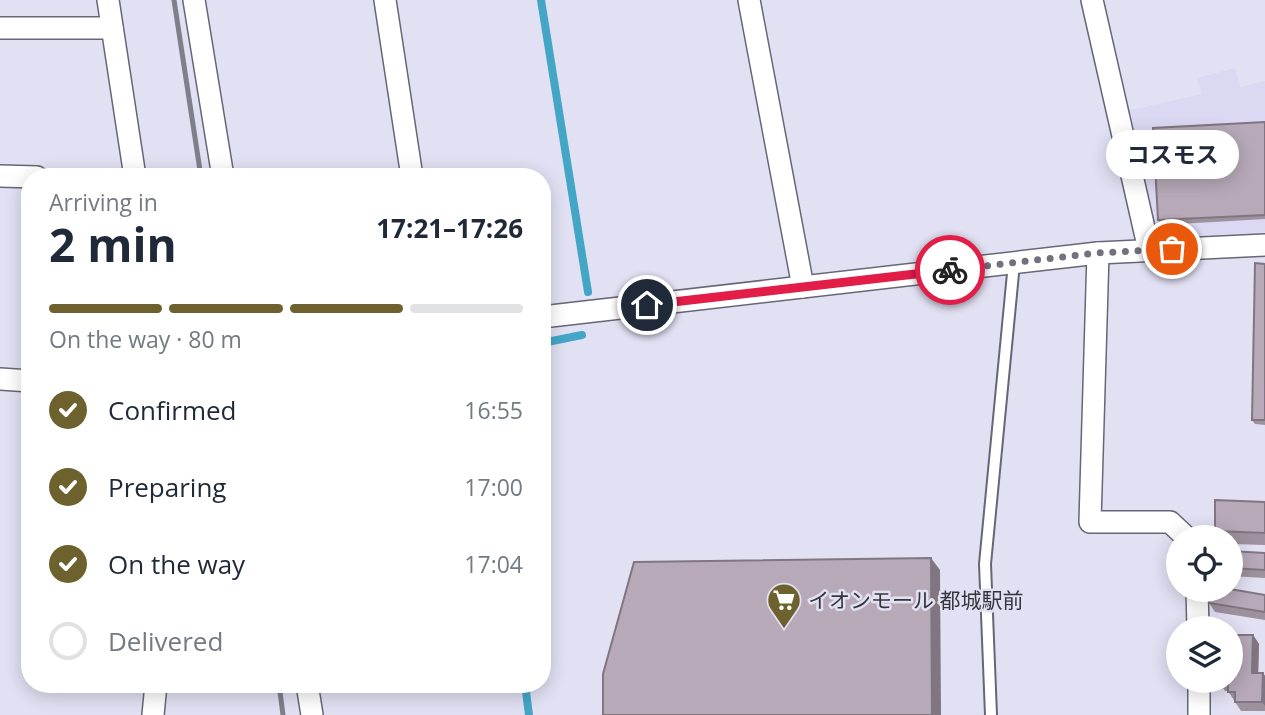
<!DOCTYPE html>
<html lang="en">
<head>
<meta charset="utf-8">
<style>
	:root { --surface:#fff; --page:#f2f2f3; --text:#1f2937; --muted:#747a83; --line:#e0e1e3; --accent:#6d612e }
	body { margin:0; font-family:"Open Sans","Noto Sans JP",sans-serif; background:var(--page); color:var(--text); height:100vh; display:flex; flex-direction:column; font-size:26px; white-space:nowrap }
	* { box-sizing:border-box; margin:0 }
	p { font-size:23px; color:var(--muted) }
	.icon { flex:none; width:38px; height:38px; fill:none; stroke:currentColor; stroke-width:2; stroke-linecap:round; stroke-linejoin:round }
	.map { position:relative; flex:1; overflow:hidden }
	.side { position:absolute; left:21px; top:168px; width:530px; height:525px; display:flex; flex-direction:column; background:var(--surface); border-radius:28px; box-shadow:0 4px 18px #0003 }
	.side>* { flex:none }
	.buttons { position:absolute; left:1166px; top:525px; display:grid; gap:14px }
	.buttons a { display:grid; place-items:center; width:77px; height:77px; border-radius:50%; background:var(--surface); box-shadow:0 4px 18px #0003; font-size:35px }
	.pin { position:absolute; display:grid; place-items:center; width:60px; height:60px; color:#fff; margin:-30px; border:4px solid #fff; border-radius:50%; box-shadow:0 2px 7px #0007 }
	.courier { position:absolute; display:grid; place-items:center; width:70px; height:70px; margin:-35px; border:5px solid #e11d48; border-radius:50%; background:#fff; color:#222; box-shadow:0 2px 9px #0007 }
	.bubble { position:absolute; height:49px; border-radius:24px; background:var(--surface); box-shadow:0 4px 18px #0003; font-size:23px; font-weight:700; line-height:49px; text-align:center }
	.overview em { font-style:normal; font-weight:700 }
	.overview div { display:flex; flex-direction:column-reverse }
	.overview { display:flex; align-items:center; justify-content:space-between; height:119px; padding:0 28px }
	h1 { font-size:46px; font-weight:700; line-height:52px }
	.bar { display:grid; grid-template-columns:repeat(4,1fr); gap:10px 7px; align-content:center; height:84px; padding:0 28px }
	.bar i { height:9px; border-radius:5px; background:var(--line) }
	.bar .on { background:var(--accent) }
	.bar p { grid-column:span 4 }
	ol { padding:0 28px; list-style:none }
	li { display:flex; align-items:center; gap:21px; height:77px }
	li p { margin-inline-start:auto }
	li .icon { padding:7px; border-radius:50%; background:var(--accent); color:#fff; stroke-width:4 }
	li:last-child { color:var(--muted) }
	li i { width:38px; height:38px; border:4px solid var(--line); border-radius:50% }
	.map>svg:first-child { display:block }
	.built { fill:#dbd8f3 }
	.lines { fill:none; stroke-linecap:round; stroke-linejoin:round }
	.stream { stroke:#44a6c7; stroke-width:8 }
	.lane-casing { stroke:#676676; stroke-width:14 }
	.street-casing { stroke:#676676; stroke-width:24 }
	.lane { stroke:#fff; stroke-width:10 }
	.street { stroke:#fff; stroke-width:21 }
	.rail { stroke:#7f7e8b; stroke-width:5 }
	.wall { fill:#9d919e }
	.shaded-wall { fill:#807681 }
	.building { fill:#b7a9b8; stroke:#807681; stroke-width:2 }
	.done { stroke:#72717d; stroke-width:7; stroke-dasharray:0 12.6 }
	.route { stroke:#e11d48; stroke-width:9 }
	.labels { text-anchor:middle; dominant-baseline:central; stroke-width:5; stroke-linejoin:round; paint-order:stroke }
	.poi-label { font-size:21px; fill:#36353d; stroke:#e2e1f4; text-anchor:start }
</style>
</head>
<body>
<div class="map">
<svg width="1265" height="715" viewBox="0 0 1265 715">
	<rect width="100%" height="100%" fill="#e2e1f4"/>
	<!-- built -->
	<path class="built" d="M1235 68 1240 87 1265 81V232L1168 237 1156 234 1130 110 1202 94 1197 78Z"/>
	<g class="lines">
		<!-- stream -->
		<g class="stream">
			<path d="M541 0 588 292"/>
			<path d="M542 349 547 342 582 335"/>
			<path d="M525 684 529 715"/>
		</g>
		<!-- lane casing -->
		<g class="lane-casing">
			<path id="lane" d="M991 715 985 564 1014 263"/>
		</g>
		<!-- street casing -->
		<g class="street-casing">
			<g id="street">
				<path d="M108 0 135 177"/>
				<path d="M194 0 223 177"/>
				<path d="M385 0 412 177"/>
				<path d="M749 0 803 287"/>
				<path d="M1092 0 1149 250"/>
				<path d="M0 28H112"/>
				<path d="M0 176 37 177"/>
				<path d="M1098 253 1090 522H1170L1186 537"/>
				<path d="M542 317 1098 253 1265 245"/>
				<path d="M0 379 30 381"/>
				<path d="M1197 590 1198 628"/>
				<path d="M1199 681V715"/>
				<path d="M307 684 312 715"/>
				<path d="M153 715 156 684"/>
			</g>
		</g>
		<!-- lane -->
		<use href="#lane" class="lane"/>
		<!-- street -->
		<use href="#street" class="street"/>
		<!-- rail -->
		<g class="rail">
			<path d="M174 0 201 177"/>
			<path d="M279 684 283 715"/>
		</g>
	</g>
	<!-- wall -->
	<g class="wall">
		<path d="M1265 122V219L1161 225 1158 220Z"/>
		<path d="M1265 264V425L1255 424 1252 420Z"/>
		<path d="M1265 502V545L1230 544V537H1219L1215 531Z"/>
		<path d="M1230 551 1265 553V578L1230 576Z"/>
		<path d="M1265 595V620L1215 612 1209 603Z"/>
		<path d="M1253 635 1259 644 1258 673H1263L1265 676V711H1241L1228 691H1225L1219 682Z"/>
	</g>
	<!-- shaded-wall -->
	<g class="shaded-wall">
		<path d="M931 558 940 570 941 715H932Z"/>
		<path d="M1253 635 1259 644 1258 681 1252 673Z"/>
		<path d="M1263 673 1265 676V706L1262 702Z"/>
	</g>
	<!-- building -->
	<g class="building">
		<path d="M1265 122V215L1158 220 1153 128Z"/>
		<path d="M1255 263 1265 264V420H1252Z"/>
		<path d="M1215 500 1265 502V533L1215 531Z"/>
		<path d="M1230 551 1265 553V570L1230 568Z"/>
		<path d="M931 558 932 715H603V674L634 562Z"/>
		<path d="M1230 589 1265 595V612L1209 603 1211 590H1230Z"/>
		<path d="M1230 635H1253L1252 673H1263L1262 702H1235V692H1228V682H1219V681H1230Z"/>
	</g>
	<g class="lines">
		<!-- done -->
		<path class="done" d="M950 270 1097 253 1172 249"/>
		<!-- route -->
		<path class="route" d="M647 305 950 270"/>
	</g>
	<!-- icons -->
	<defs>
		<g id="supermarket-pin" transform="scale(1.75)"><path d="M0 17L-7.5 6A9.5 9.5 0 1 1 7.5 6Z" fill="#6d612e" stroke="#e2e1f4"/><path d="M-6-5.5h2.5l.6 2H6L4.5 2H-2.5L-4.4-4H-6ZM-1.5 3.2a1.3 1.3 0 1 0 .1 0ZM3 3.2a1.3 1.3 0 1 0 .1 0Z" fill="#fff"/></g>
	</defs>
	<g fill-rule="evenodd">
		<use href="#supermarket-pin" x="784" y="600"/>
	</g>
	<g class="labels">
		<!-- poi labels -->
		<g class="poi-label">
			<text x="808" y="600">イオンモール 都城駅前</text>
		</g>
	</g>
</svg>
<div class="buttons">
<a><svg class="icon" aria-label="locate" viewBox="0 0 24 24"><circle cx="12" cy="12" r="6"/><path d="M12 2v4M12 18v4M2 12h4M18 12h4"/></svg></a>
<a><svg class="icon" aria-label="layers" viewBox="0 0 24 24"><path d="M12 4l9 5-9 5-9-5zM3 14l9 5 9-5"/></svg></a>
</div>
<div class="pin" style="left:1172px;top:249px;background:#ea580c"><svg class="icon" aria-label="bag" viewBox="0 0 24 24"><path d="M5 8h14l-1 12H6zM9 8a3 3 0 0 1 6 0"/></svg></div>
<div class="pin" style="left:647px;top:305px;background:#1f2937"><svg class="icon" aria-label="home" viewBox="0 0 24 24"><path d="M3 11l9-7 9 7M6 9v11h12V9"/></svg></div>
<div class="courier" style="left:950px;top:270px"><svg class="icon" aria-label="bike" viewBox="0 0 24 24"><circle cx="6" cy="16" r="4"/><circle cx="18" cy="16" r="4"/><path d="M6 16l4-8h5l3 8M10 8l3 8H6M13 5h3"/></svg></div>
<div class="bubble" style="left:1106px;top:130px;width:133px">コスモス</div>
<section class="side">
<div class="overview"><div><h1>2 min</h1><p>Arriving in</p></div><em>17:21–17:26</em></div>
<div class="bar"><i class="on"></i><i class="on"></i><i class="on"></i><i></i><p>On the way · 80 m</p></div>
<ol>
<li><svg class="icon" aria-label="check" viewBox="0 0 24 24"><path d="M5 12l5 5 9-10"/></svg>Confirmed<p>16:55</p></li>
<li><svg class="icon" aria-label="check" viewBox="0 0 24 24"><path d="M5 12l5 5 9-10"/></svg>Preparing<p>17:00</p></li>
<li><svg class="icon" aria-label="check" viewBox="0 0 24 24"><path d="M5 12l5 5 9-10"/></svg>On the way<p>17:04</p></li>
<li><i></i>Delivered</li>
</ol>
</section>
</div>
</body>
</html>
